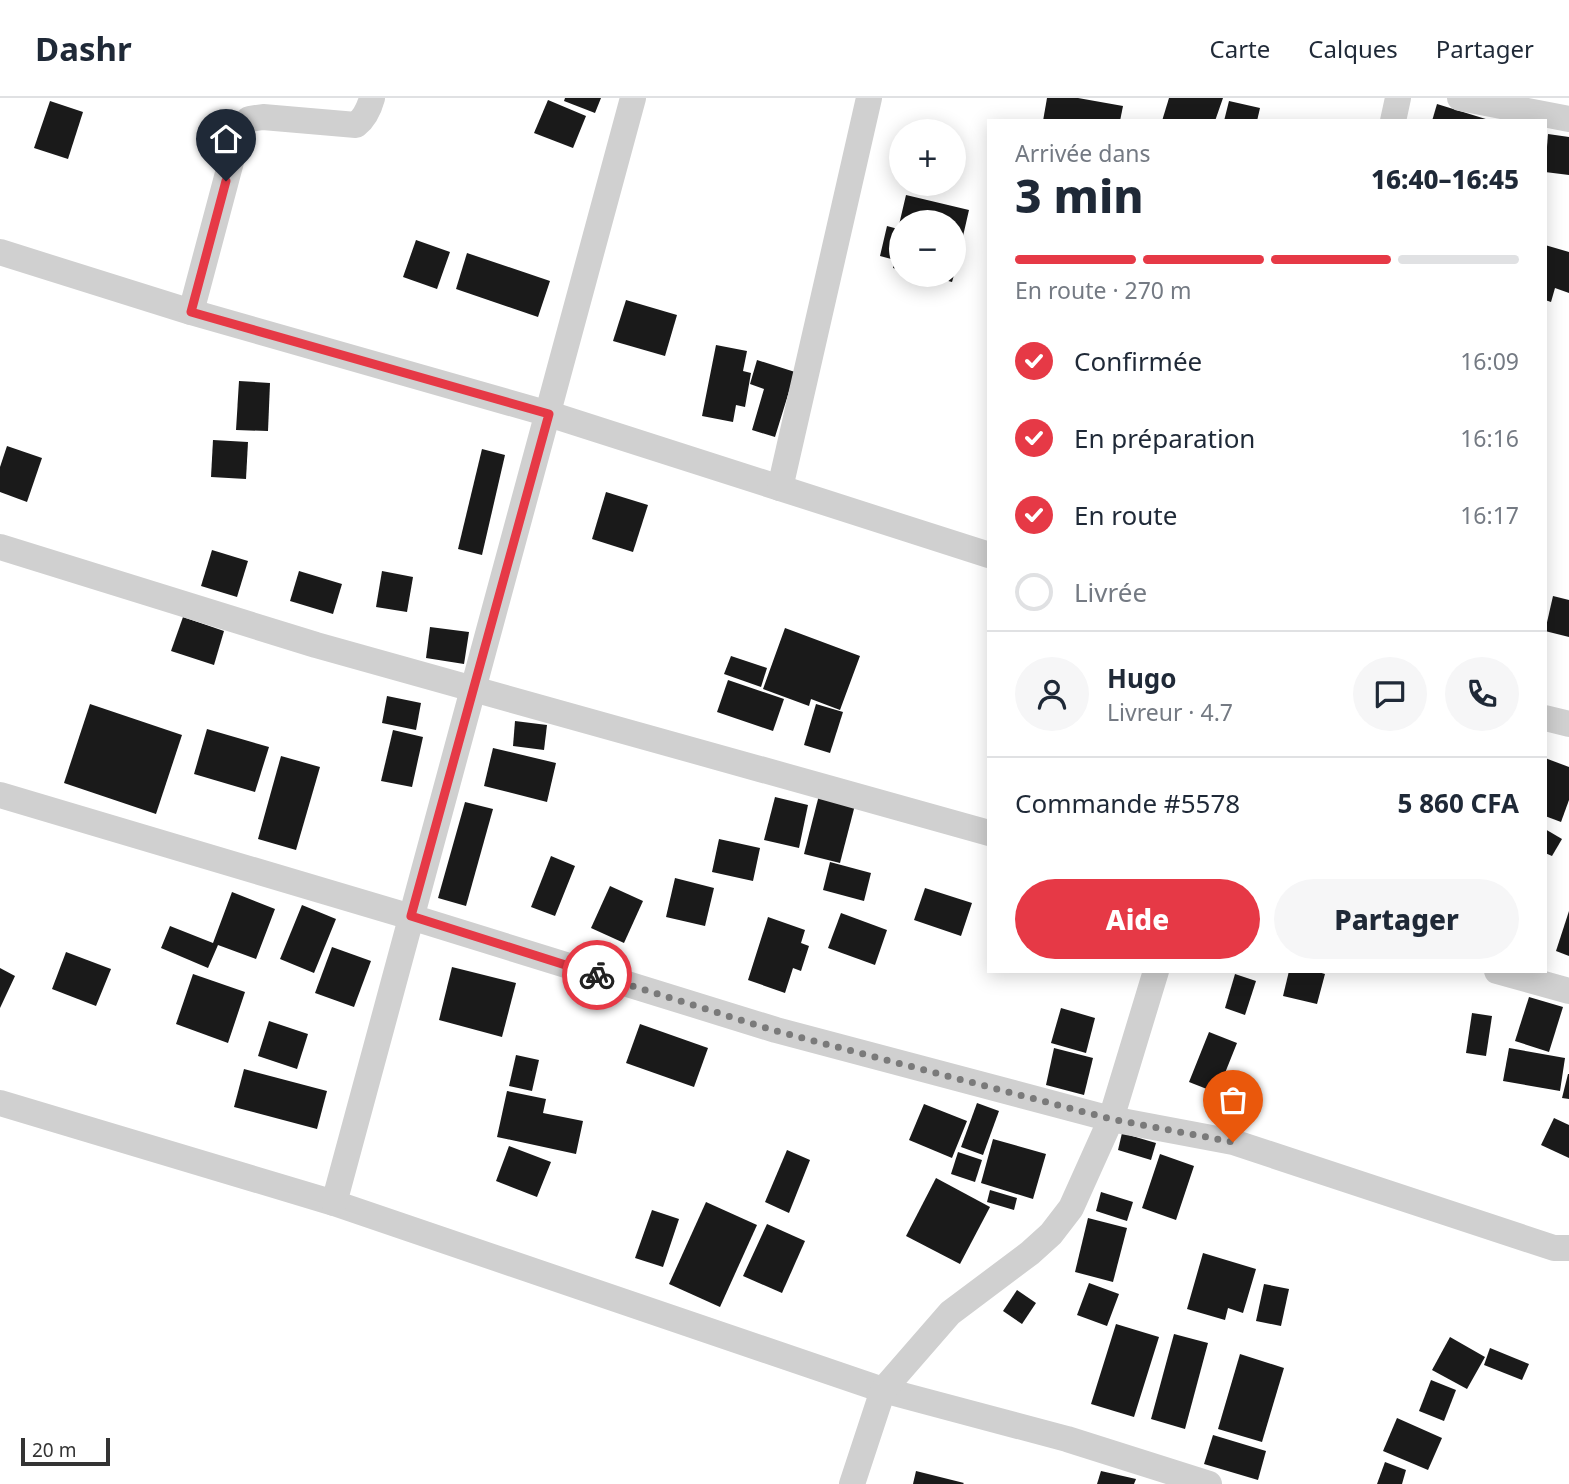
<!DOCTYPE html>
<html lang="fr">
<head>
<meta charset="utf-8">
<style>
	:root { --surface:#fff; --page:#f6f6f7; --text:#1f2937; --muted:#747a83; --line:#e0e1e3; --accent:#e63946 }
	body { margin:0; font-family:"Noto Sans",sans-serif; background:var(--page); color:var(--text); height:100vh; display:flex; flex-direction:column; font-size:26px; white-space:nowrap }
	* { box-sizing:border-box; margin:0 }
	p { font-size:23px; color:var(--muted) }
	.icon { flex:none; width:38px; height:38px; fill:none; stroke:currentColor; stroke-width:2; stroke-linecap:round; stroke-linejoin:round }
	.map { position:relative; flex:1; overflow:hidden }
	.details { position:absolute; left:987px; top:21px; width:560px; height:854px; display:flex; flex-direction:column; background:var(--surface); border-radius:0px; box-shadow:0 4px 18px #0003 }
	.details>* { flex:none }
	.fabs { position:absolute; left:889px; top:21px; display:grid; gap:14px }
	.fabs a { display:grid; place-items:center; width:77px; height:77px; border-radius:50%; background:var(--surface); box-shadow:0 4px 18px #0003; font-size:35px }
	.scale { position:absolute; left:21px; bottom:18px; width:89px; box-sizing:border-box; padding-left:7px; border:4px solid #333; border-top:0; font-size:19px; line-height:24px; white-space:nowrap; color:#333; -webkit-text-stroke:5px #fff; paint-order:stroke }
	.pin { position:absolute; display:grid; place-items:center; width:60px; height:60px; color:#fff; margin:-72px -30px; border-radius:50% 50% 50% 0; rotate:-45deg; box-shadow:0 0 7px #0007 }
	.pin .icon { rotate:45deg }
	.courier { position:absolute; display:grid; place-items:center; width:70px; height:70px; margin:-35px; border:5px solid #e63946; border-radius:50%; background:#fff; color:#222; box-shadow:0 2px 9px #0007 }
	.head em { font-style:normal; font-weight:800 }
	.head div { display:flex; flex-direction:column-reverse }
	.head { display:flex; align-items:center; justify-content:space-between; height:119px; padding:0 28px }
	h1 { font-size:46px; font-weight:800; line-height:52px }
	.bar { display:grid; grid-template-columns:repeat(4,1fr); gap:10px 7px; align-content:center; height:84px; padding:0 28px }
	.bar i { height:9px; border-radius:5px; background:var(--line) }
	.bar .selected { background:var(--accent) }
	.bar p { grid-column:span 4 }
	.line { display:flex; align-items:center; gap:18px; padding:0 28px; border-top:2px solid var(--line) }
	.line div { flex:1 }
	.round { display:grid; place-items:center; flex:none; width:74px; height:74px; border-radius:37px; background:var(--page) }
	ol { padding:0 28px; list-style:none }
	li { display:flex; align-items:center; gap:21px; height:77px }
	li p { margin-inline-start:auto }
	li .icon { padding:7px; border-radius:50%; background:var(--accent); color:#fff; stroke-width:4 }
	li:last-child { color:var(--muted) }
	li i { width:38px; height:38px; border:4px solid var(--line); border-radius:50% }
	.cta { display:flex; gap:14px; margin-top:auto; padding:14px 28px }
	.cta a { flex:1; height:80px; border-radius:42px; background:var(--accent); color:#fff; font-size:28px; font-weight:800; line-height:80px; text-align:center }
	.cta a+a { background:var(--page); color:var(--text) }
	header { display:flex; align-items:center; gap:42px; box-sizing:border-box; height:98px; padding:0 35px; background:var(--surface); border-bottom:2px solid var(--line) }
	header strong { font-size:33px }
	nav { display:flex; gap:38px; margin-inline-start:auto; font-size:24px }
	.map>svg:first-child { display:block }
	.building { fill:#1a1a1a }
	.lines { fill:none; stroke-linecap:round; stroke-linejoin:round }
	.street { stroke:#d0d0d0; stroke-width:26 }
	.done { stroke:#7a7a7a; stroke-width:7; stroke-dasharray:0 12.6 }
	.route { stroke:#e63946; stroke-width:9 }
</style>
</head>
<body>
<header>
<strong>Dashr</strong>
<nav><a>Carte</a><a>Calques</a><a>Partager</a></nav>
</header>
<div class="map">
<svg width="1569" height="1386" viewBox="0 0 1569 1386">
	<rect width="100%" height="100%" fill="#fff"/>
	<!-- building -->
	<g class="building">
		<path d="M565 0H601L595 15 564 3Z"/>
		<path d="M1047 0H1078L1123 8 1120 23H1043Z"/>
		<path d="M1169 0H1223L1215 23H1162Z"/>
		<path d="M548 2 586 18 573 50 534 35Z"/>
		<path d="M50 3 83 14 68 61 34 50Z"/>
		<path d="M1229 3 1260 10 1257 23H1224Z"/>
		<path d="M1437 6 1489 22V23H1432Z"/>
		<path d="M1548 36 1569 39V77L1545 74Z"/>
		<path d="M906 97 969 112 955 173 954 124H901V172L893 170 895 162 880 158 887 128 898 131Z"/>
		<path d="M416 142 450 154 437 191 403 179Z"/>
		<path d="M1545 147 1569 154V195L1555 190 1551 204 1545 202Z"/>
		<path d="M467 155 550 183 538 219 456 191Z"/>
		<path d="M926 177H954L952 184Z"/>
		<path d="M626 202 677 217 665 258 613 243Z"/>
		<path d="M716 247 747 253 743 273 751 275 745 309 736 307 733 324 702 318Z"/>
		<path d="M757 262 795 274 775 339 752 332 764 291 750 286Z"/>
		<path d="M239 283 270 285 268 333 236 332Z"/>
		<path d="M213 342 248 344 246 381 211 379Z"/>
		<path d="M7 348 42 360 27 404 0 394V369Z"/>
		<path d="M482 351 505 357 482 457 458 451Z"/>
		<path d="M606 394 648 407 633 454 592 441Z"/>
		<path d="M212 452 248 463 237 499 201 488Z"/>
		<path d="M299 473 342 486 333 516 290 503Z"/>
		<path d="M382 473 413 479 407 514 376 509Z"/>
		<path d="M1553 498 1569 502V539L1545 533Z"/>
		<path d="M183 519 224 533 214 567 171 553Z"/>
		<path d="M430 529 469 534 464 566 426 560Z"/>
		<path d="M785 530 860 558 840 612 811 601 809 608 763 591Z"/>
		<path d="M731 558 767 570 761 589 724 576Z"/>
		<path d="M728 582 784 601 773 633 717 614Z"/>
		<path d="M387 598 421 605 416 632 382 625Z"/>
		<path d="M90 606 182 637 156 716 64 685Z"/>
		<path d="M816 606 843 614 830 655 804 647Z"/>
		<path d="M515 623 547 627 544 652 513 648Z"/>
		<path d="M207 631 269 649 255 694 194 676Z"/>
		<path d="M393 632 423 639 412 689 381 683Z"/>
		<path d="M493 650 556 665 547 704 484 688Z"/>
		<path d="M281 658 320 669 296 752 258 741Z"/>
		<path d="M1545 660 1569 669V702L1561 724 1545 718Z"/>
		<path d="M819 697 855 707 840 765 804 756Z"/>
		<path d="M775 699 808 707 799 750 764 742Z"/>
		<path d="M465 704 493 711 466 808 438 800Z"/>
		<path d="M1545 731 1562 741 1552 758 1545 755Z"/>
		<path d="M719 741 760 750 753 783 712 774Z"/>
		<path d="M551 758 575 768 555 818 531 809Z"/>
		<path d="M830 764 871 775 864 803 823 792Z"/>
		<path d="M675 780 714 790 705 828 666 819Z"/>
		<path d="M610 788 643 803 624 845 591 830Z"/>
		<path d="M925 790 972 805 961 838 914 822Z"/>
		<path d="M232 794 275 811 256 861 218 847 208 870 161 850 170 828 213 845Z"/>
		<path d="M302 807 336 821 314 875 280 861Z"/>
		<path d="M1569 813V858L1556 853Z"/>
		<path d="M841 815 887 832 875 867 828 850Z"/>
		<path d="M768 819 805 832 801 845 809 848 801 873 793 870 785 895 748 882Z"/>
		<path d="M332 849 371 863 354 909 315 895Z"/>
		<path d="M66 854 111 871 96 908 52 891Z"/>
		<path d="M452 869 516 885 502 939 439 922Z"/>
		<path d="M0 870 15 878 0 910Z"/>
		<path d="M1289 873H1315L1325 876 1317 906 1283 898Z"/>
		<path d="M193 876 245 894 228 945 176 926Z"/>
		<path d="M1235 876 1256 883 1245 917 1225 910Z"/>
		<path d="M1529 899 1563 909 1549 954 1515 943Z"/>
		<path d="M1061 910 1095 920 1086 955 1051 945Z"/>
		<path d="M1472 915 1492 918 1486 958 1466 955Z"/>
		<path d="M269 923 308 936 297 971 258 958Z"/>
		<path d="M640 926 708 950 694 989 626 965Z"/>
		<path d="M1209 934 1237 945 1217 995 1189 984Z"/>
		<path d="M1054 950 1093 960 1084 997 1046 987Z"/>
		<path d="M1509 950 1565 960 1560 993 1503 983Z"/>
		<path d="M516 957 539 962 532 993 509 988Z"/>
		<path d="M244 971 327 993 317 1031 234 1009Z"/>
		<path d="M1568 976H1569V1001L1562 1000Z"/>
		<path d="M507 993 546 1001 543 1015 583 1023 576 1056 497 1039Z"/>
		<path d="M977 1005 999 1013 983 1057 961 1049Z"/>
		<path d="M924 1006 967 1023 952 1060 909 1042Z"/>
		<path d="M1554 1020 1569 1027V1060L1541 1047Z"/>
		<path d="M1122 1035 1156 1045 1151 1062 1118 1052Z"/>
		<path d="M993 1041 1046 1056 1033 1101 981 1085Z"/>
		<path d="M509 1048 551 1064 537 1099 496 1083Z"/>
		<path d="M787 1052 810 1062 789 1115 765 1104Z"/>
		<path d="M958 1054 982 1062 975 1084 951 1076Z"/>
		<path d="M1160 1056 1194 1068 1176 1122 1142 1110Z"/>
		<path d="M936 1080 990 1109 960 1166 906 1138Z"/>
		<path d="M990 1092 1017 1100 1014 1112 987 1104Z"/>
		<path d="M1101 1094 1133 1104 1127 1123 1096 1113Z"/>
		<path d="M706 1104 757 1127 720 1209 669 1186Z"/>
		<path d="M652 1112 679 1121 663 1169 635 1160Z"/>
		<path d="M1088 1120 1127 1130 1113 1184 1075 1174Z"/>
		<path d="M767 1126 805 1143 782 1195 743 1178Z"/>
		<path d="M1203 1155 1256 1171 1243 1215 1228 1210 1225 1222 1187 1211Z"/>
		<path d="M1089 1185 1119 1196 1107 1228 1077 1217Z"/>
		<path d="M1264 1186 1289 1191 1281 1228 1256 1223Z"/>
		<path d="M1017 1192 1036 1205 1022 1226 1003 1213Z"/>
		<path d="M1116 1226 1159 1239 1134 1319 1091 1306Z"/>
		<path d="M1174 1236 1208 1245 1185 1331 1151 1321Z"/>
		<path d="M1450 1239 1485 1259 1467 1291 1432 1272Z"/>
		<path d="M1490 1250 1529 1266 1522 1282 1484 1267Z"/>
		<path d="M1240 1256 1284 1270 1262 1344 1218 1331Z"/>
		<path d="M1431 1282 1456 1292 1444 1323 1419 1313Z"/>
		<path d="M1397 1320 1442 1340 1428 1372 1383 1353Z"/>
		<path d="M1213 1337 1266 1353 1258 1382 1204 1366Z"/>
		<path d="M1385 1364 1406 1372 1402 1386H1377Z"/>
		<path d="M916 1373 964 1385 963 1386H913Z"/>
		<path d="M1101 1373 1136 1381 1134 1386H1097Z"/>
	</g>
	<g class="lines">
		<!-- street -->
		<g class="street">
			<path d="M1460 0 1569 21"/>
			<path d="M1393 23 1398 0"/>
			<path d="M0 154 191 214 549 316 989 457"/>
			<path d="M191 214 240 30 249 21 263 19 356 27C365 20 369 11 372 0"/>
			<path d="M780 390 869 0"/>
			<path d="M0 449 316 547 989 735"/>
			<path d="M1545 620 1569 626"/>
			<path d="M0 697 411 819 776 932 1111 1021 1233 1044 1554 1150H1569"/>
			<path d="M1497 873 1569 893"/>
			<path d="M0 1005 334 1105 883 1292 1067 1341 1209 1386"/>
			<path d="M334 1105 633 0"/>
			<path d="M852 1386 883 1292 950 1215 1030 1155 1051 1136 1071 1110 1111 1021 1156 873"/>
		</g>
	</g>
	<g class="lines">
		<!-- done -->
		<path class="done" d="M597 877 776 933 1111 1021 1233 1044"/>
		<!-- route -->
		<path class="route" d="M226 83 191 214 549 316 411 818 597 877"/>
	</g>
</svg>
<div class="fabs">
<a>+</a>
<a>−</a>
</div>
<div class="scale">20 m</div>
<div class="pin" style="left:1233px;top:1044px;background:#ea580c"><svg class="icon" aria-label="bag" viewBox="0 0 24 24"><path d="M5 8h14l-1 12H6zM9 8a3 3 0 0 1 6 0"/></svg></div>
<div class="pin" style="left:226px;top:83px;background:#1f2937"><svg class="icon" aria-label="home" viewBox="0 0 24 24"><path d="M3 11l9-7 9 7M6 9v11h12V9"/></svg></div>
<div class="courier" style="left:597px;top:877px"><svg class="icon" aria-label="bike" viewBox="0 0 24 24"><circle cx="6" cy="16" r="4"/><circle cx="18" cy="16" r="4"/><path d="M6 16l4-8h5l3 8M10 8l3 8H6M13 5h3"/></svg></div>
<section class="details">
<div class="head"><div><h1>3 min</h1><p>Arrivée dans</p></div><em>16:40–16:45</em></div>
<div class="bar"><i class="selected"></i><i class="selected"></i><i class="selected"></i><i></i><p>En route · 270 m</p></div>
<ol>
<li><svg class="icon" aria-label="check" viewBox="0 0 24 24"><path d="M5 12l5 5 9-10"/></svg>Confirmée<p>16:09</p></li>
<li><svg class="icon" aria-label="check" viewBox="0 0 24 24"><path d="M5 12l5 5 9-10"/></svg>En préparation<p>16:16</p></li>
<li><svg class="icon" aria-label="check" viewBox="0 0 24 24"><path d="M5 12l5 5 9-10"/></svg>En route<p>16:17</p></li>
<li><i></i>Livrée</li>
</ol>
<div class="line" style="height:126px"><a class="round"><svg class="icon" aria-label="person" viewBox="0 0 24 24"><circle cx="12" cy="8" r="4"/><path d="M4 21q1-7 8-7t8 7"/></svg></a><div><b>Hugo</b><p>Livreur · 4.7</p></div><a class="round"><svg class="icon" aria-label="chat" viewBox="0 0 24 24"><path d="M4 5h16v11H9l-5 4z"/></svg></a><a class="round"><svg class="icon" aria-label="phone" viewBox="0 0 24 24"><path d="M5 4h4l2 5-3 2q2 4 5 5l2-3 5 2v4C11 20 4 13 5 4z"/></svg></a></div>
<div class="line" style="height:91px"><div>Commande #5578</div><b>5 860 CFA</b></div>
<div class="cta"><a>Aide</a><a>Partager</a></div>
</section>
</div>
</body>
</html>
